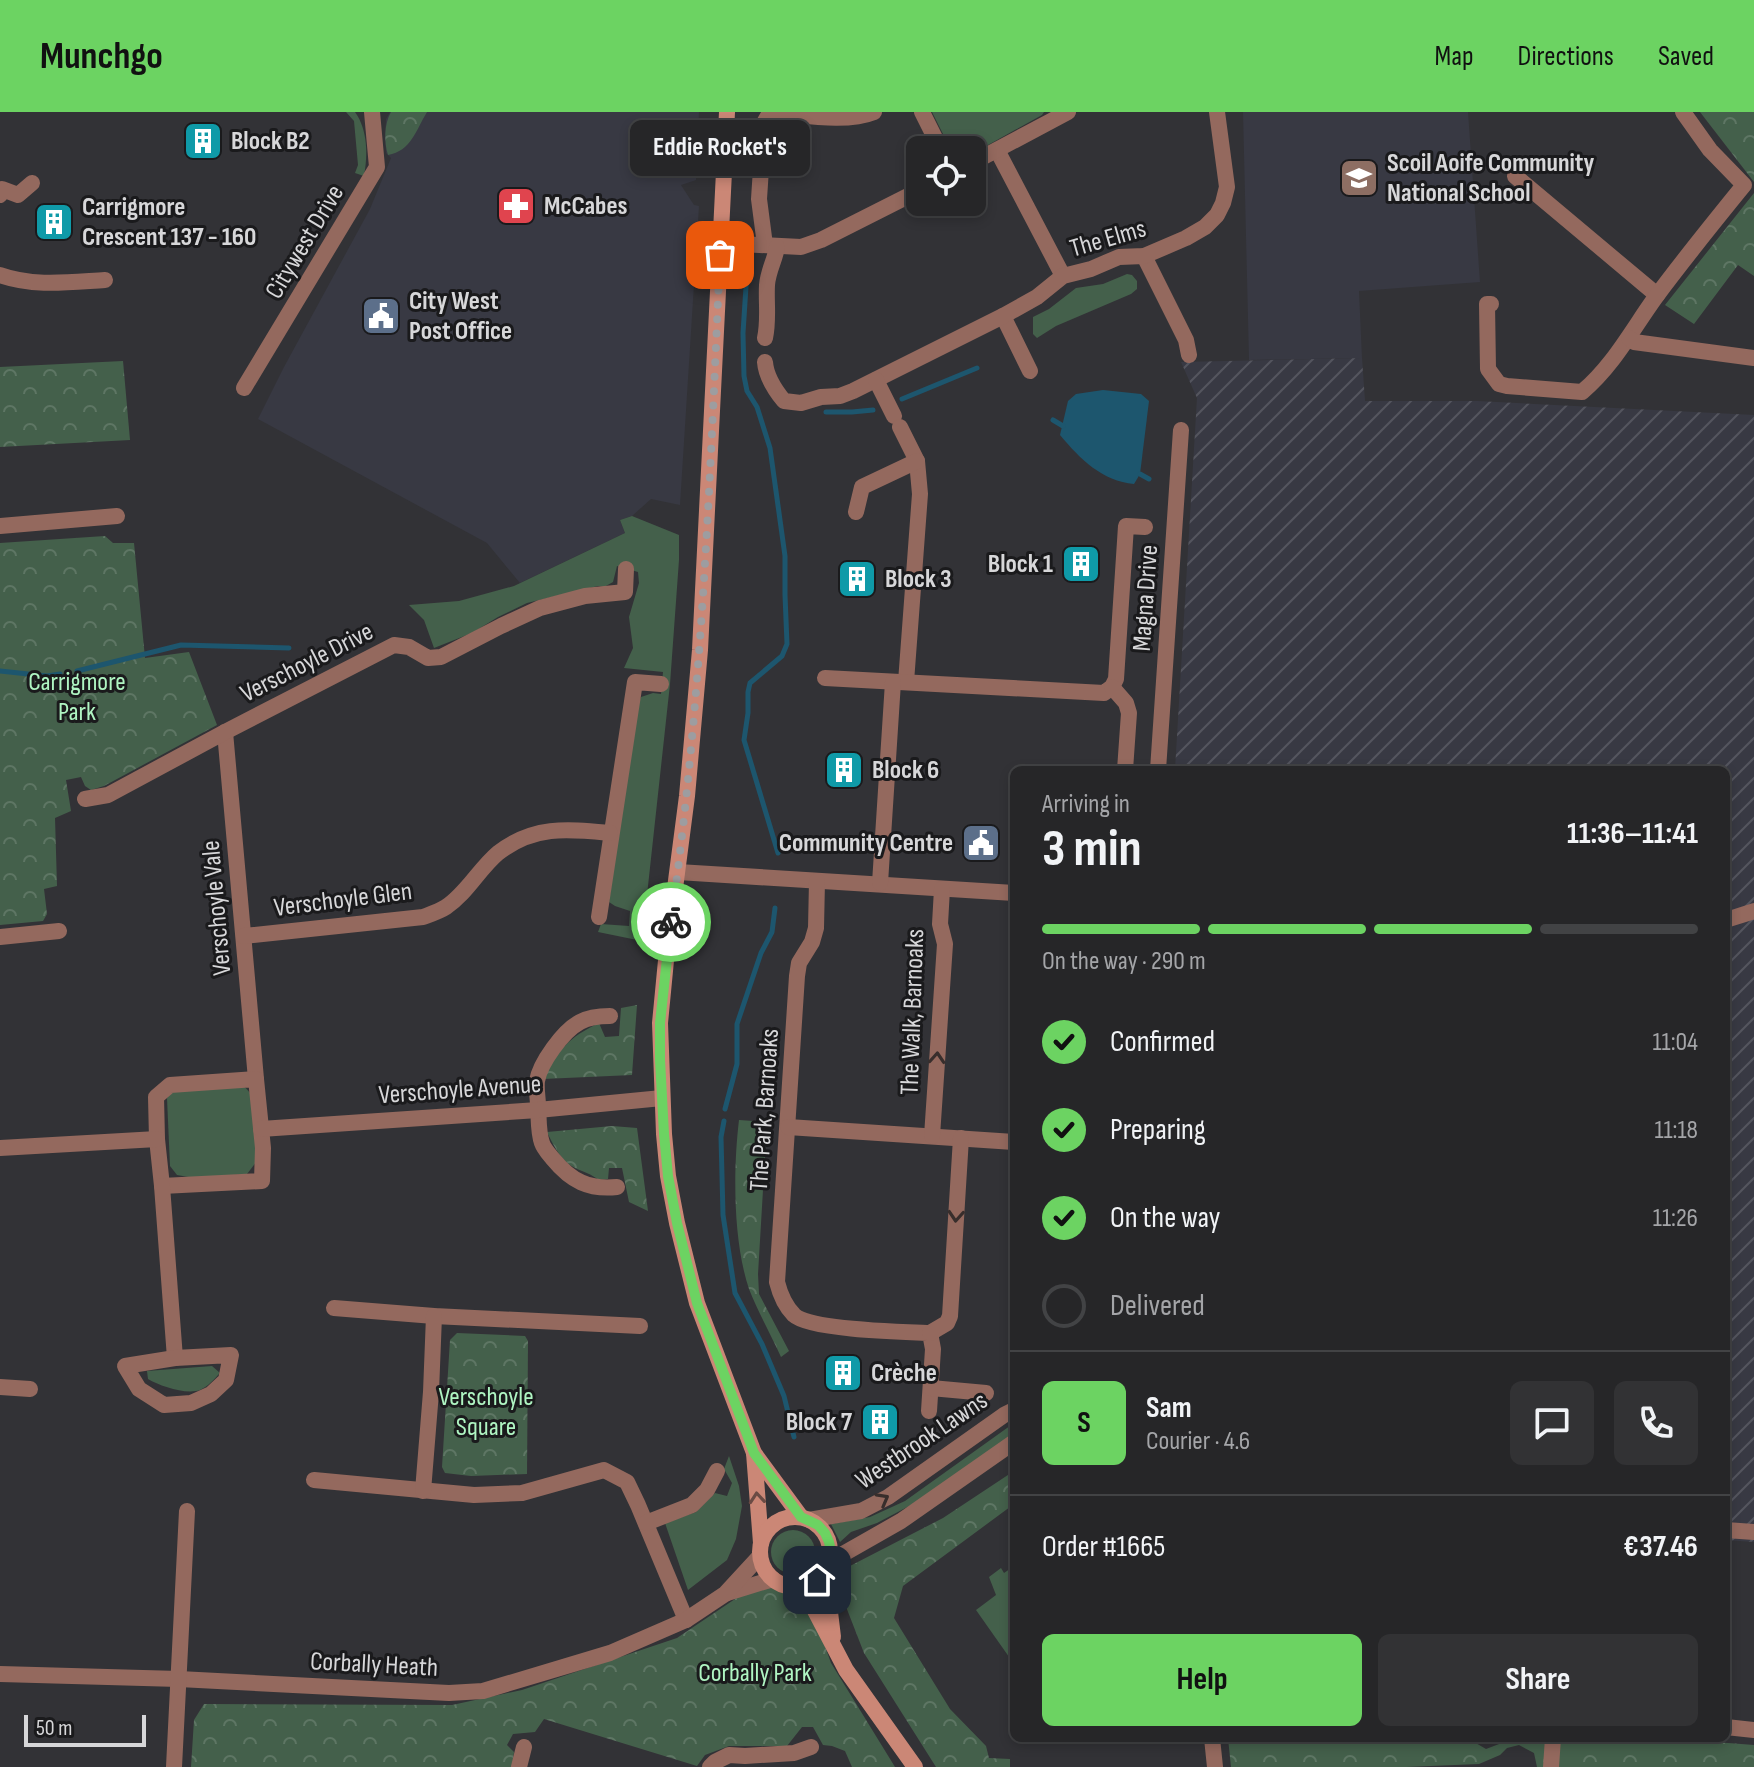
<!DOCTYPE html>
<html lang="en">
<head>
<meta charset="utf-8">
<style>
	:root { --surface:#262628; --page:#323234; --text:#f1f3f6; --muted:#a4a5a8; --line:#424345; --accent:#6cd362 }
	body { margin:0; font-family:"Sofia Sans Condensed",sans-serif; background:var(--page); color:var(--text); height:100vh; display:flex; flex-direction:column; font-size:30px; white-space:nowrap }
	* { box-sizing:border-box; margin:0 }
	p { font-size:26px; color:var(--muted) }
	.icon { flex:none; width:44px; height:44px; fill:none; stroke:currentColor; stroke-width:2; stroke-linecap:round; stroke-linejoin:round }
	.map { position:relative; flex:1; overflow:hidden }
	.panel { position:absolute; left:1010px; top:654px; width:720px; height:976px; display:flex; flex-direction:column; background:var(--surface); border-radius:12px; box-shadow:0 4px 12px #0003,0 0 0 2px var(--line) }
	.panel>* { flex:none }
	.buttons { position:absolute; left:906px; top:24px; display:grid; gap:16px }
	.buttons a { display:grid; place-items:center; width:80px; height:80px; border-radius:12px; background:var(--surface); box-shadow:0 4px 12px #0003,0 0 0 2px var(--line); font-size:40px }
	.scale { position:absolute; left:24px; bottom:20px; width:122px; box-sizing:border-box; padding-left:8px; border:4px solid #d7d7d9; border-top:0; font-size:22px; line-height:28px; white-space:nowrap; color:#d7d7d9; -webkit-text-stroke:6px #1a1a1c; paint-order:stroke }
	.pin { position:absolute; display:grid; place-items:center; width:68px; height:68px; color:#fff; margin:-34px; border-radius:16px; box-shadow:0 4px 12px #0006 }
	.courier { position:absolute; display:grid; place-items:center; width:80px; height:80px; margin:-40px; border:6px solid #6cd362; border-radius:50%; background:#fff; color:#222; box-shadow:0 2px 10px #0007 }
	.bubble { position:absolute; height:56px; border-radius:12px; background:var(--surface); box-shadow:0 4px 12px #0003,0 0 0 2px var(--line); font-size:26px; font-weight:700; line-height:56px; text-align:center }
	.overview em { font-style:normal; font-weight:700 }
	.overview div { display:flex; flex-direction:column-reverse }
	.overview { display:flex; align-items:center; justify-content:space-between; height:136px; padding:0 32px }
	h1 { font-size:52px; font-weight:700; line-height:60px }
	.bar { display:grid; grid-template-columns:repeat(4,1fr); gap:12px 8px; align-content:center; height:96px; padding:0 32px }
	.bar i { height:10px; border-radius:6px; background:var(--line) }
	.bar .on { background:var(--accent) }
	.bar p { grid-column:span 4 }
	.line { display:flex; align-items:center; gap:20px; padding:0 32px; border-top:2px solid var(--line) }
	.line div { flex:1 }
	.round { display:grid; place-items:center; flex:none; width:84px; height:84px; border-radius:12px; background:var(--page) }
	ol { padding:0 32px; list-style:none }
	li { display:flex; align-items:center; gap:24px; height:88px }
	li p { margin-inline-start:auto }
	li .icon { padding:8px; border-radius:50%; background:var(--accent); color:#111; stroke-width:4 }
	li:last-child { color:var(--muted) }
	li i { width:44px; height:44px; border:4px solid var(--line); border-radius:50% }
	.cta { display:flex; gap:16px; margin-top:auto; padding:16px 32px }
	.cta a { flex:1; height:92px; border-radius:12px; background:var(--accent); color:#111; font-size:32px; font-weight:700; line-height:92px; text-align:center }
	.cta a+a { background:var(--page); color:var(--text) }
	header { display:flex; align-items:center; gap:48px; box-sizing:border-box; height:112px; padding:0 40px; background:var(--accent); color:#111 }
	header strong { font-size:38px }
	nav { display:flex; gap:44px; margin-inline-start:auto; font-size:28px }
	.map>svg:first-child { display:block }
	.built { fill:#383943 }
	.industrial { fill:url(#industrial-furrows) }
	.grass { fill:#44604b }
	.park { fill:url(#park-crowns) }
	.water { fill:#1d566e }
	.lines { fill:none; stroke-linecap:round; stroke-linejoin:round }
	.stream { stroke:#1d566e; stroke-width:5 }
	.street { stroke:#94695e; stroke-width:16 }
	.secondary { stroke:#cb8776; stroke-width:16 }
	.oneway { stroke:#382e2c }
	.oneway2 { stroke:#6a4b44 }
	.done { stroke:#9d9da0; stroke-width:8; stroke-dasharray:0 14.4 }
	.route { stroke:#6cd362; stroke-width:10 }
	.labels { text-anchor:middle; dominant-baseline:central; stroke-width:6; stroke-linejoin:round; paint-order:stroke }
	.poi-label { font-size:26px; font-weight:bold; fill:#d7d7d9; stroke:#1a1a1c; text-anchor:start }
	.street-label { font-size:26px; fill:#d7d7d9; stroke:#1a1a1c }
	.park-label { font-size:26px; fill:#aff5c2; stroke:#1a1a1c }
</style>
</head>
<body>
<header>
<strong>Munchgo</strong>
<nav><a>Map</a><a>Directions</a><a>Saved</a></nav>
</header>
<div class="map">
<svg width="1754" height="1655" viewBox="0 0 1754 1655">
	<defs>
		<pattern id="industrial-furrows" width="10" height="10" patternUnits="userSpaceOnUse" patternTransform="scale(2)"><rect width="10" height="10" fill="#383943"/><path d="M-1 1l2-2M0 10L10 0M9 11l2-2" fill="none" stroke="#54555e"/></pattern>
		<pattern id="park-crowns" width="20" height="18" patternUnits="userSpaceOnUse" patternTransform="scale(2)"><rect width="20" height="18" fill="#44604b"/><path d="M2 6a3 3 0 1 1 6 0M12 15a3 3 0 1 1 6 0" fill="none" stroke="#5e7664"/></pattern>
	</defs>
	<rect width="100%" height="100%" fill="#323236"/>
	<!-- built -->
	<g class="built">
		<path d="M390 0H699L696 68 681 73 694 93 699 94 680 393 651 387 632 404 620 408 625 421 520 471 487 431 258 307 284 255 370 97 379 75 391 46 386 41 385 24 386 7Z"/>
		<path d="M1243 0H1468L1480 170 1359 179 1362 246 1249 248Z"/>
	</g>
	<!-- industrial -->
	<path class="industrial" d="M1362 246 1365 289H1477L1754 303V1430L1726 1428V658H1175L1197 286 1181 250Z"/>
	<!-- grass -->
	<g class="grass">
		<path d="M346 0H355C368 18 368 44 364 64L355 61 358 53 354 9Z"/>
		<path d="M932 0H1044L1042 3 972 42V38H951Z"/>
		<path d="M1127 162 1132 163 1137 169V177L1131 182 1056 214 1037 226 1033 222V205L1049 197 1076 176 1103 172Z"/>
		<path d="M632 404 679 423V448L670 572 642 829 598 820 601 812 629 814 630 799 615 794 609 790 636 594 641 585 653 581 661 582 663 560 624 556 633 536 629 505 639 471 638 460 617 454 613 470 604 475 598 474 527 491 498 505 472 521 434 536 424 508 409 493 459 489 514 474 625 421 620 408Z"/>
		<path d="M243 973 252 983 257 1049 247 1062 194 1066 177 1063 170 1054 167 986 173 978Z"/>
		<path d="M212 1254 220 1261C214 1267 209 1274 200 1278 186 1283 160 1274 148 1267L147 1259Z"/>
		<path d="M1014 1311V1323L913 1392 877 1411 851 1420 840 1430 831 1412 870 1405 905 1389Z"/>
		<path d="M729 1344 739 1374 742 1394 736 1427 727 1448 688 1478 665 1411 696 1400 715 1381 727 1384 732 1371 724 1357Z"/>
		<circle cx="793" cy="1440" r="22"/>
		<path d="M1014 1454V1552L976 1498 996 1483 989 1465 1001 1456 1004 1461Z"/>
	</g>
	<!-- park -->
	<g class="park">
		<path d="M391 0H427C416 18 411 39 388 43 384 30 384 12 391 0Z"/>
		<path d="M1700 0H1754V70Z"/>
		<path d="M1754 81V164L1738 153 1694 212 1665 193Z"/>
		<path d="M123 249 130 328 0 335V255Z"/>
		<path d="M105 424 113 431H134L145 546 189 540 217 613 104 674 91 678 85 674 81 665 66 668 71 699 55 706 57 774 44 777 47 802 43 809 0 813V431Z"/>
		<path d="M637 893 632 963 543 967C559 937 568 926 599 911L605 925 619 924 621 896Z"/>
		<path d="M739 1008 767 1010 758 1162 759 1182 789 1239 781 1245C771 1223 758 1200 749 1177 733 1129 733 1059 739 1008Z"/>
		<path d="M612 1014 637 1016 648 1099 629 1090 622 1056H609L608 1067 599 1068C591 1062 584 1060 575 1056 562 1050 553 1033 547 1020Z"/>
		<path d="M457 1221 525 1224 528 1229 527 1362 471 1364 445 1361 442 1355 450 1228Z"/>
		<path d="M1014 1359V1392L903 1474 894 1506 950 1597 986 1634 989 1646 1010 1647V1655H936L864 1541 843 1487 850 1454 943 1406Z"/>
		<path d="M770 1472 797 1483 814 1504 831 1551 895 1655H852L845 1639 832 1634 823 1633 813 1615H802L787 1634H729L705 1643 697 1654 544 1607 535 1620 513 1622 507 1633 514 1640 512 1655H191L194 1608 204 1592 452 1593 522 1578 677 1526 747 1479Z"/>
		<path d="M1228 1626H1470L1474 1630 1486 1637 1515 1626H1663L1754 1633V1655H1537L1534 1641 1519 1633 1507 1636 1500 1643 1479 1652 1406 1655H1231Z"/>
	</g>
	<!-- water -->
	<path class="water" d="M1103 278 1141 282 1149 289 1140 362 1134 372C1102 369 1080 347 1060 323L1068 289 1076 282Z"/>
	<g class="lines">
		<!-- stream -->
		<g class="stream">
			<path d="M747 159 743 221 744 264 747 279 757 295 770 336 785 444V483L787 532 782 544 750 571 748 580V601L744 628 778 741"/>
			<path d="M902 287 977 256"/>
			<path d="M826 300H852L873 298"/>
			<path d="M1053 308 1063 314"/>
			<path d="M1140 362 1149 367"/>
			<path d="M0 559 47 564 60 562"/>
			<path d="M77 559 181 533 289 536"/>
			<path d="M725 997 737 952V912L761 841 772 820 775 796"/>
			<path d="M724 1009 721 1025 723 1103 735 1181 762 1232 784 1284 794 1325"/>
		</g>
		<!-- street -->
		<g class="street">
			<path d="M922 0 941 38"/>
			<path d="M997 38 1063 164"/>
			<path d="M972 51 1068 0"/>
			<path d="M1515 64 1657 183"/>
			<path d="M0 83 2 77 18 83 32 71"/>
			<path d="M720 131 801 135 821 128 920 78"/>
			<path d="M765 133 759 87 764 11 768 4 774 1C803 3 847 11 874 0"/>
			<path d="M1144 144 1186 228 1189 243"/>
			<path d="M0 163C33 175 70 170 105 168"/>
			<path d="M1491 192H1487L1488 257 1499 272 1507 274 1582 280C1613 254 1632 218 1655 186 1683 148 1714 110 1744 73L1710 38 1683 0"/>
			<path d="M1003 204 1030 259"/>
			<path d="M765 226C769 208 766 191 767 173 768 159 775 148 777 135"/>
			<path d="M1629 226 1634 230 1754 246"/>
			<path d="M765 250C766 265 775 278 784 289L801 291 821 285 840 284 853 279 1003 204 1037 185 1063 164 1091 157 1119 145 1144 144 1186 126 1205 115 1217 103 1223 91 1227 75 1217 0"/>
			<path d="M876 268 894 304"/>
			<path d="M244 276 377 55 372 0"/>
			<path d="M900 315 917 349 920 382 906 570"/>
			<path d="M856 400 862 375 917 349"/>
			<path d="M0 414 117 404"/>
			<path d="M825 566 1104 581 1112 575 1116 567 1126 414 1145 415"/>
			<path d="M1112 575 1126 591 1129 601 1125 658"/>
			<path d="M225 620 256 967"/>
			<path d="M1158 658 1181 318"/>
			<path d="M85 687 108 683 225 620 394 533 409 535 428 546 441 545 501 514 540 496 585 484 625 480 626 457"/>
			<path d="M678 760 1014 781"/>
			<path d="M817 769 816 816 812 830 799 851 797 864 777 1170C780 1182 785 1194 794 1203 810 1218 905 1220 930 1221L933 1237 929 1299"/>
			<path d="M880 771 893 570"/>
			<path d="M599 805 635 570 661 572"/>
			<path d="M1726 808 1754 799"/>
			<path d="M244 824 423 805C431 802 440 799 446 795 467 781 479 757 498 741 534 713 568 717 610 721"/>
			<path d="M0 825 59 819"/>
			<path d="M610 904C599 904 589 905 580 910 563 919 540 951 537 969 536 977 538 986 538 994 539 1006 538 1020 542 1031 544 1037 549 1042 553 1047 571 1069 589 1078 617 1075"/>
			<path d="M256 967 263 1036 262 1069 162 1074 157 1027 156 985 170 973Z"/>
			<path d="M788 1015 1014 1030"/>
			<path d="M261 1017 538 998 662 986"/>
			<path d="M932 1024 945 832 940 812 942 777"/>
			<path d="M0 1036 157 1027"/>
			<path d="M162 1074 175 1246"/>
			<path d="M334 1196 434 1204 640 1214"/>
			<path d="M930 1221 947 1211 950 1204 961 1026"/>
			<path d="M231 1243 226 1268 211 1282 191 1291 164 1293 139 1277 125 1254 175 1246Z"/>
			<path d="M0 1275 30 1277"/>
			<path d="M931 1276 986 1281"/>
			<path d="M314 1368 474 1383 522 1381 604 1358 627 1370 638 1393 686 1508"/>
			<path d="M423 1379 431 1280 434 1204"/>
			<path d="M809 1408 861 1399 888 1385 1004 1303 1014 1298"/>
			<path d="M646 1411 692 1393 707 1378 717 1359"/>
			<path d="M1726 1418 1754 1420"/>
			<path d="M829 1450 901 1409 1014 1330"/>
			<path d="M727 1481 773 1467"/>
			<path d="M0 1562 179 1567 449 1581 483 1579 610 1541 686 1508 725 1482 760 1444"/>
			<path d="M1726 1615 1754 1618"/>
			<path d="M1212 1626 1215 1655"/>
			<path d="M174 1655 187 1399"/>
			<path d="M519 1655 524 1635"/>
			<path d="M710 1655 715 1650 729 1643 745 1644 794 1641 811 1635"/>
			<path d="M1551 1655 1553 1626"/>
		</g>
		<!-- secondary -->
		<g class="secondary">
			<path d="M727 0 700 538 687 684 667 838 660 911 664 1022 668 1064 677 1111 697 1191 754 1341 801 1405"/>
			<path d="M754 1341 761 1431"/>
			<circle cx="795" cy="1440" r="35"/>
			<path d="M825 1459 833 1525"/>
			<path d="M795 1475 812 1493 846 1558 915 1655"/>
		</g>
	</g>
	<!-- one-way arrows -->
	<defs><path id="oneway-chevron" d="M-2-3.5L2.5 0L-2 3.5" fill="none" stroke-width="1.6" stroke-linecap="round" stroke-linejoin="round" transform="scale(2)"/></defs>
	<g class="oneway">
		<use href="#oneway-chevron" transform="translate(937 946) rotate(-86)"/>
		<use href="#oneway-chevron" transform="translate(956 1104) rotate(94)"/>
		<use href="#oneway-chevron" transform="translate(883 1387) rotate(-29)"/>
	</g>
	<use class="oneway2" href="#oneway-chevron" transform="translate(757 1386) rotate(-95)"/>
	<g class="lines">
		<!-- done -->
		<path class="done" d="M671 810C702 589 710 366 720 143"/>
		<!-- route -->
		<path class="route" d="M671 810 660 911V948L664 1022 668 1064 677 1111 697 1191 754 1341 801 1405 818 1413 825 1421 829 1430 831 1440 829 1450 825 1459 817 1468"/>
	</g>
	<!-- icons -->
	<defs>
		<g id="building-square" transform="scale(2)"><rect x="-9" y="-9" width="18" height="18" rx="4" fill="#0f9aa8" stroke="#1a1a1c"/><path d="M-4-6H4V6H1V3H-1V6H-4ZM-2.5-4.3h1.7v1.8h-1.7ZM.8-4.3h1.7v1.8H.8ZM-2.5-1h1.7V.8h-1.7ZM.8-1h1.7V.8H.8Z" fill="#fff"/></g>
		<g id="school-square" transform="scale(2)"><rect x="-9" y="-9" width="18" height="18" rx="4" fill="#8d6e63" stroke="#1a1a1c"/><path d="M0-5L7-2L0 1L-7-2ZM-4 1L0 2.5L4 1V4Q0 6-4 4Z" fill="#fff"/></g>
		<g id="pharmacy-square" transform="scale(2)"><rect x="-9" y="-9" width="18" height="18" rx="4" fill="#e0444e" stroke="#1a1a1c"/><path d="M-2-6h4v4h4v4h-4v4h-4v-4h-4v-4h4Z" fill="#fff"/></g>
		<g id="civic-square" transform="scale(2)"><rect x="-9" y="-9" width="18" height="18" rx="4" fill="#5c6f8a" stroke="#1a1a1c"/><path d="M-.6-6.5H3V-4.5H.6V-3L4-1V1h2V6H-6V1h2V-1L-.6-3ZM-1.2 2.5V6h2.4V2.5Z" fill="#fff"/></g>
	</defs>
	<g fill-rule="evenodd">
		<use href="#building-square" x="203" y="29"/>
		<use href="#school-square" x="1359" y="66"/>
		<use href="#pharmacy-square" x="516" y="94"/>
		<use href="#building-square" x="54" y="110"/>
		<use href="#civic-square" x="381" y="204"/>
		<use href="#building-square" x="1081" y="452"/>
		<use href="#building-square" x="857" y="467"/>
		<use href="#building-square" x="844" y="658"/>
		<use href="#civic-square" x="981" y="731"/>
		<use href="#building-square" x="843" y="1261"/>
		<use href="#building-square" x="880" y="1310"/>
	</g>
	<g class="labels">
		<!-- poi labels -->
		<g class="poi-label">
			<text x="231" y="29">Block B2</text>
			<text x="1387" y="51">Scoil Aoife Community<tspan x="1387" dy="30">National School</tspan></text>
			<text x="544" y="94">McCabes</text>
			<text x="82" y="95">Carrigmore<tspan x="82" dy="30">Crescent 137 - 160</tspan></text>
			<text x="409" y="189">City West<tspan x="409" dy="30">Post Office</tspan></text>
			<text x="1053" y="452" text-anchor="end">Block 1</text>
			<text x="885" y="467">Block 3</text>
			<text x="872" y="658">Block 6</text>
			<text x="953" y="731" text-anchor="end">Community Centre</text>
			<text x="871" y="1261">Crèche</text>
			<text x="852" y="1310" text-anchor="end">Block 7</text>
		</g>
		<!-- street labels -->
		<g class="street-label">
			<text transform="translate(1108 127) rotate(-16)">The Elms</text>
			<text transform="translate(305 130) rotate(-59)">Citywest Drive</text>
			<text transform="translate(1146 486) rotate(-86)">Magna Drive</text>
			<text transform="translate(307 551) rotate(-27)">Verschoyle Drive</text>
			<text transform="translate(343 788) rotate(-7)">Verschoyle Glen</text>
			<text transform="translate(217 796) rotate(-95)">Verschoyle Vale</text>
			<text transform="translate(913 900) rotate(-88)">The Walk, Barnoaks</text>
			<text transform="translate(460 978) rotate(-4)">Verschoyle Avenue</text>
			<text transform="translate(765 998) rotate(-86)">The Park, Barnoaks</text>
			<text transform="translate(922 1329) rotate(-34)">Westbrook Lawns</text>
			<text transform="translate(374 1553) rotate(3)">Corbally Heath</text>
		</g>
		<!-- park labels -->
		<g class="park-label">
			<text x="77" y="570">Carrigmore<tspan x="77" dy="30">Park</tspan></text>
			<text x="486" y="1285">Verschoyle<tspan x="486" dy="30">Square</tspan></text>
			<text x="755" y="1561">Corbally Park</text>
		</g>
	</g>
</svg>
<div class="buttons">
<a><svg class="icon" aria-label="locate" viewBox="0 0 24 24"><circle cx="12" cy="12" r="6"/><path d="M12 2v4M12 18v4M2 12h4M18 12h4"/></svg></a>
</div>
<div class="scale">50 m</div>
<div class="pin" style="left:720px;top:143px;background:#ea580c"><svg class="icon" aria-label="bag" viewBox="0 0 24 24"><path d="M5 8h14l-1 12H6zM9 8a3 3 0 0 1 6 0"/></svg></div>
<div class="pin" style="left:817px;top:1468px;background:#1f2937"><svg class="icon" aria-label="home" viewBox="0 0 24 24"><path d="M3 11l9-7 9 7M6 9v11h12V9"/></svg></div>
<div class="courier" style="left:671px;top:810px"><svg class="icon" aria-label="bike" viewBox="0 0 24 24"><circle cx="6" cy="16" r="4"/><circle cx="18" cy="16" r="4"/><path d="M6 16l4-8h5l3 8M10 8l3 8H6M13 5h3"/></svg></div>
<div class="bubble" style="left:630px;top:8px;width:180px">Eddie Rocket's</div>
<section class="panel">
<div class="overview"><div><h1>3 min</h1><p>Arriving in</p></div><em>11:36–11:41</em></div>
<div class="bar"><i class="on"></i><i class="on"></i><i class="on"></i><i></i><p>On the way · 290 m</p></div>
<ol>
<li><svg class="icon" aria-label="check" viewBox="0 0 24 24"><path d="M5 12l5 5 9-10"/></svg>Confirmed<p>11:04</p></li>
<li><svg class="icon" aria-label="check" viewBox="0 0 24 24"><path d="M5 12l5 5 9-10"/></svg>Preparing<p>11:18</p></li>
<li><svg class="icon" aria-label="check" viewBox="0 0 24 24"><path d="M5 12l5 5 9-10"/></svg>On the way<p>11:26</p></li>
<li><i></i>Delivered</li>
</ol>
<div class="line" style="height:144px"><b class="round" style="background:var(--accent);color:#111">S</b><div><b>Sam</b><p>Courier · 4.6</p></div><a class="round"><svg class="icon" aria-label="chat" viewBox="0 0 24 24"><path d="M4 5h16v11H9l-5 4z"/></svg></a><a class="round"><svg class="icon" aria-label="phone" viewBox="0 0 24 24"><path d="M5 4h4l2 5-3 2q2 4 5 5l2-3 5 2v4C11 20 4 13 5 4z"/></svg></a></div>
<div class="line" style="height:104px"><div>Order #1665</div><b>€37.46</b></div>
<div class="cta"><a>Help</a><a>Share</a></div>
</section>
</div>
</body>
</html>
